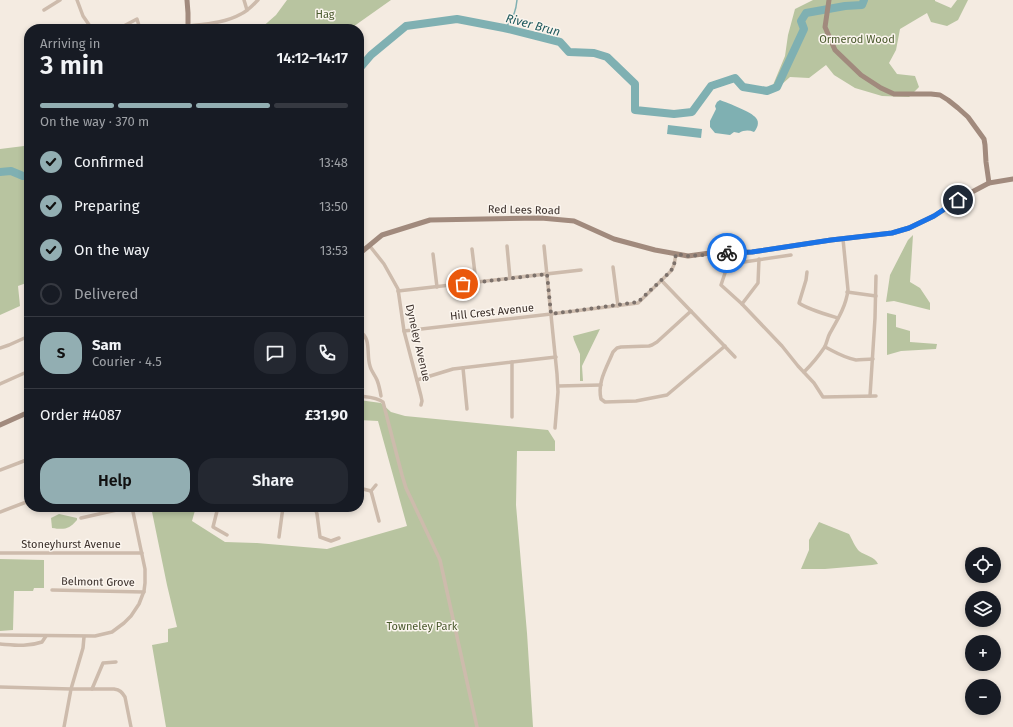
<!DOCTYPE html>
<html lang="en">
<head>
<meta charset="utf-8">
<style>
	:root { --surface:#171b24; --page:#242831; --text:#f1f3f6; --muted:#9ea1a6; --line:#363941; --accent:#92aeb2 }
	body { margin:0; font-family:"Fira Sans",sans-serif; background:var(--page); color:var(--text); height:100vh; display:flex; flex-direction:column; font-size:15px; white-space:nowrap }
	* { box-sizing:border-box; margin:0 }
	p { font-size:13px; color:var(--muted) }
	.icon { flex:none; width:22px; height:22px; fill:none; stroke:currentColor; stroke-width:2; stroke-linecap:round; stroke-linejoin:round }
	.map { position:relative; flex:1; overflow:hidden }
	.side { position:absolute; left:24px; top:24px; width:340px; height:488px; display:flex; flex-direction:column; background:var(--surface); border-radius:16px; box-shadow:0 2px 6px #0003 }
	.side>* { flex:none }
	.controls { position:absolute; left:965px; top:547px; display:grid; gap:8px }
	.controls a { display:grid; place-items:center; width:36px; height:36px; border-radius:50%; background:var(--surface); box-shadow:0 2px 6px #0003; font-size:20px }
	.pin { position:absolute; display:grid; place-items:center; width:34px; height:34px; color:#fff; margin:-17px; border:2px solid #fff; border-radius:50%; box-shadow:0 1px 4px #0007 }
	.courier { position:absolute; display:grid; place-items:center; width:40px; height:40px; margin:-20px; border:3px solid #1a73e8; border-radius:50%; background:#fff; color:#222; box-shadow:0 1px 5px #0007 }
	.headline em { font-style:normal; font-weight:600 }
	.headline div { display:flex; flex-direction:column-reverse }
	.headline { display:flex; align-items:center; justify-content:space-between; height:68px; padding:0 16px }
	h1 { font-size:26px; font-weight:600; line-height:30px }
	.bar { display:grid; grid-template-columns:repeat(4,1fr); gap:6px 4px; align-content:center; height:48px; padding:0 16px }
	.bar i { height:5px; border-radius:3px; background:var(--line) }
	.bar .current { background:var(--accent) }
	.bar p { grid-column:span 4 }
	.line { display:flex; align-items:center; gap:10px; padding:0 16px; border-top:1px solid var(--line) }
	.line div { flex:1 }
	.round { display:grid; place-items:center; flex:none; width:42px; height:42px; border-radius:16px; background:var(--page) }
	ol { padding:0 16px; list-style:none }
	li { display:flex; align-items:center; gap:12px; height:44px }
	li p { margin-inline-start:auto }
	li .icon { padding:4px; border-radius:50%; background:var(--accent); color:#111; stroke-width:4 }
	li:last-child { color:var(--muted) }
	li i { width:22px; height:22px; border:2px solid var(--line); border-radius:50% }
	.primary-button { display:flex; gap:8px; margin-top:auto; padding:8px 16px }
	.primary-button a { flex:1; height:46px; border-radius:16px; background:var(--accent); color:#111; font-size:16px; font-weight:600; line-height:46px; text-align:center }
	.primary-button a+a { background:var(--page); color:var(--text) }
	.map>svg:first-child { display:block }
	.green { fill:#b8c4a0 }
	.water { fill:#7fb0b2 }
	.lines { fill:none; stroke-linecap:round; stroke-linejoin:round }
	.stream { stroke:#7fb0b2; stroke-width:1.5 }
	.river { stroke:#7fb0b2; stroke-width:8 }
	.street { stroke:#cdbbac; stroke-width:3.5 }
	.secondary { stroke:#a18a7d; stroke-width:5 }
	.done { stroke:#7c716b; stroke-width:4; stroke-dasharray:0 7.2 }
	.route { stroke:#1a73e8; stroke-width:5 }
	.labels { text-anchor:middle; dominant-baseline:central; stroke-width:3; stroke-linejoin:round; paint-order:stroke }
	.park-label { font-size:11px; fill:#4a5a2e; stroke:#fbf5ee }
	.street-label { font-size:11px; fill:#3b302b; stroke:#fbf5ee }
	.water-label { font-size:12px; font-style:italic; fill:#1f5a5e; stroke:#fbf5ee }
</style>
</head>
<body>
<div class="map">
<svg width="1013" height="727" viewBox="0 0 1013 727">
	<rect width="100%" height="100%" fill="#f4ebe1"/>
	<!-- green -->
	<g class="green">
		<path d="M287 0H391L350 29H260L276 15Z"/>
		<path d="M813 0H935V1L951 8 957 0H968L958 20 947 26 931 22 927 13 900 29 896 50 889 63 897 74 915 76 919 87 909 97 882 96 855 88 834 75 826 65 809 78 790 77 772 93 773 85 785 56 788 35 795 9Z"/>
		<path d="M24 146 29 152V282L18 286 20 306 0 315V149Z"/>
		<path d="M913 235 910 282 920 288 930 303V310L894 301 886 302 890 275 908 240Z"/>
		<path d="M887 313 896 315V327L910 331V342L937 344 936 349 901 351 887 355Z"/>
		<path d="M600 329 582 366 583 381H580V354L574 340 573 336Z"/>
		<path d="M359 400 381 403 391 412 405 416 548 430 555 441V451H517L516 505 527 633 533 727H166L152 645 168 642V629L177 627 167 585 151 507H196L192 521 225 542 257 543 327 549 407 526 378 421 359 420Z"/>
		<path d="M59 514 77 518V520C69 529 65 530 52 528L51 518Z"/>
		<path d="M819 522 849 534C852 539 855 547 859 551 866 556 874 556 878 564L872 565 825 569H801L809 550V540Z"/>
		<path d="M0 559 44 560V588H34L33 591H14L13 630 0 631Z"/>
	</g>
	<!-- water -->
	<g class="water">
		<path d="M720 100C728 103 752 112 756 118 760 122 757 129 754 132 749 130 744 130 739 133L734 132 730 135 715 133 710 127V121L716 109 715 106 717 102Z"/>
		<path d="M668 125 702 129 701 138 667 134Z"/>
	</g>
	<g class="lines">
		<!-- stream -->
		<path class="stream" d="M504 28C513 21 516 11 517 0"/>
		<!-- river -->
		<g class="river">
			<path d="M359 69 371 55 406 26 457 19 504 28 560 42 569 52 594 53 607 57 635 84V110L674 114 692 112 711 86 735 78 743 87 767 91 777 87 804 29 801 21 806 13 845 6 862 5 864 0"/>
			<path d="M0 172 11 171 23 176H29"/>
		</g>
		<!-- street -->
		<g class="street">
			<path d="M77 0 83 16 92 29"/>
			<path d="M244 0 247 10"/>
			<path d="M44 10 60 0"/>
			<path d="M188 26C206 24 225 23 241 14 248 11 253 5 258 0"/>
			<path d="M118 29 137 19 140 29"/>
			<path d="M369 245 384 264 398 289 404 331 421 396 422 401 421 405"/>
			<path d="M507 246 510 278"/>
			<path d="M544 246 557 374 558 392 555 428"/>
			<path d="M472 249 476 282"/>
			<path d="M433 254 437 287"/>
			<path d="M744 262 791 255"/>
			<path d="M613 267 618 306"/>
			<path d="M726 270 721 285 742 304 782 346 798 366 814 383 823 397 876 396"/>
			<path d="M807 272 806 280 799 303C807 309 828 315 838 318"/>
			<path d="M662 281 735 357"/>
			<path d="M398 291 581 270"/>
			<path d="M847 292 876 296"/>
			<path d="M742 304 758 283 759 259"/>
			<path d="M691 311 657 342 652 345 649 346 621 347 617 348 613 352C607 367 597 382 601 399L605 402 636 401 667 395 725 346"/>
			<path d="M359 331C372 338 366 354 370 366 371 371 375 375 377 380 379 385 380 390 381 396"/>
			<path d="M404 331 551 314 638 303 671 271 674 265 676 254"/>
			<path d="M825 347C835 352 844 358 856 360 861 360 867 359 873 359"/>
			<path d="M0 348 9 345 29 336"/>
			<path d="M463 368 467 409"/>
			<path d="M804 372C811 365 818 357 824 348 827 344 827 338 830 333 838 319 846 306 848 290L843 239"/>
			<path d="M417 380 453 369 556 357"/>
			<path d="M0 384 29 371"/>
			<path d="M558 386 601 385"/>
			<path d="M359 396C367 397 377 397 383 402L402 475 406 488 440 560 477 727"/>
			<path d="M870 396 875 318 876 276"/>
			<path d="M512 417V362"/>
			<path d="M0 470 29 459"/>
			<path d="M359 488 371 491"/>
			<path d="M371 491 379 521"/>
			<path d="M371 491 376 485"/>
			<path d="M218 507 213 527 227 535"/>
			<path d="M315 507 317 514 320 537 331 541 339 538"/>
			<path d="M0 512 29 501"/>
			<path d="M81 518 130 507"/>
			<path d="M279 537 283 507"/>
			<path d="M0 553H142"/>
			<path d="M52 590 144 592"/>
			<path d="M0 635 95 636 112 632 124 623 131 616 139 604 144 591 145 583V569L132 507"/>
			<path d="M0 644C14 645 28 647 42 642L46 636"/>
			<path d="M0 687 71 689H114C120 690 122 692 125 697L131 727"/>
			<path d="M92 689 103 663 116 662"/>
			<path d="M64 727 71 689 83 648 84 637"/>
		</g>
		<!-- secondary -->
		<g class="secondary">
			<path d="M187 0 188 13V29"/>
			<path d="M829 0 825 27 835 50 861 75 881 88 894 94H931L940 95 948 100 958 108 968 117 984 139 985 145 986 162 989 183"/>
			<path d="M359 254 382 235 430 220 541 218 574 221 614 239 655 250 688 256 710 253 752 252 831 240 892 233 909 228 934 216 970 193 989 183 1013 179"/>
			<path d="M0 425 29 412"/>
		</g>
	</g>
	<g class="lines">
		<!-- done -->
		<path class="done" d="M463 284 547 274 551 314 638 302 671 271 674 265 676 254 688 256 727 253"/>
		<!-- route -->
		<path class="route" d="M727 253 752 252 831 240 892 233 909 228 934 216 958 200"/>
	</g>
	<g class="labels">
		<!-- park labels -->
		<g class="park-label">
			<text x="325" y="14">Hag</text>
			<text x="857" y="39">Ormerod Wood</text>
			<text x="422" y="626">Towneley Park</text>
		</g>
		<!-- street labels -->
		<g class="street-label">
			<text transform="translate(524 210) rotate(1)">Red Lees Road</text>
			<text transform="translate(492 312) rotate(-6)">Hill Crest Avenue</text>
			<text transform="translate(418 343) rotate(77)">Dyneley Avenue</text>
			<text x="71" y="544">Stoneyhurst Avenue</text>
			<text transform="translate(98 582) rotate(1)">Belmont Grove</text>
		</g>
		<!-- water labels -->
		<g class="water-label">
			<text transform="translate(533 25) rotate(15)">River Brun</text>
		</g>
	</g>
</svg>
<div class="controls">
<a><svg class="icon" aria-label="locate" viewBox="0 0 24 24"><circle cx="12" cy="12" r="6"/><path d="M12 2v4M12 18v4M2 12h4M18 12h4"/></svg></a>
<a><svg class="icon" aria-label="layers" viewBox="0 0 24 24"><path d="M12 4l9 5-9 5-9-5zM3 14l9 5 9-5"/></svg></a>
<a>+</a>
<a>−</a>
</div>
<div class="pin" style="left:463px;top:284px;background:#ea580c"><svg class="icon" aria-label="bag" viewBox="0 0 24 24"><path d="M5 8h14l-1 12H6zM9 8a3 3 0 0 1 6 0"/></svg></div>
<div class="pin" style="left:958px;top:200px;background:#1f2937"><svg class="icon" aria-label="home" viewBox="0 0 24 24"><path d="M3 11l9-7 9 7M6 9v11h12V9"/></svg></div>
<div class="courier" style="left:727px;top:253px"><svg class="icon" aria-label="bike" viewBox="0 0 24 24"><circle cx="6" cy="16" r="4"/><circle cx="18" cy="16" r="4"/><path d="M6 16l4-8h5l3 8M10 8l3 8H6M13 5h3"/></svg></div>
<section class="side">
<div class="headline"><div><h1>3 min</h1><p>Arriving in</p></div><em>14:12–14:17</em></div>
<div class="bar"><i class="current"></i><i class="current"></i><i class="current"></i><i></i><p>On the way · 370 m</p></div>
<ol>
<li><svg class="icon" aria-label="check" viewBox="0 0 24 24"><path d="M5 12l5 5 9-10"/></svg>Confirmed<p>13:48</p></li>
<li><svg class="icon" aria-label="check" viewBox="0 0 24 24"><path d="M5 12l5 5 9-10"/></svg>Preparing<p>13:50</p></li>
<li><svg class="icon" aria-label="check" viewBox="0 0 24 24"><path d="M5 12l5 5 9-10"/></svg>On the way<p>13:53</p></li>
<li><i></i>Delivered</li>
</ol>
<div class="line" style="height:72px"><b class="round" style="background:var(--accent);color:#111">S</b><div><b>Sam</b><p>Courier · 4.5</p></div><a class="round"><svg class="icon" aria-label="chat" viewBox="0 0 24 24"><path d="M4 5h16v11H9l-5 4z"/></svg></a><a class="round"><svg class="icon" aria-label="phone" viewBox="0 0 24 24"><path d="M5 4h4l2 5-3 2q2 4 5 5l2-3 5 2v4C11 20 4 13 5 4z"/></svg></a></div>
<div class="line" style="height:52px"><div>Order #4087</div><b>£31.90</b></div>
<div class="primary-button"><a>Help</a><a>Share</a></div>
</section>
</div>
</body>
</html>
